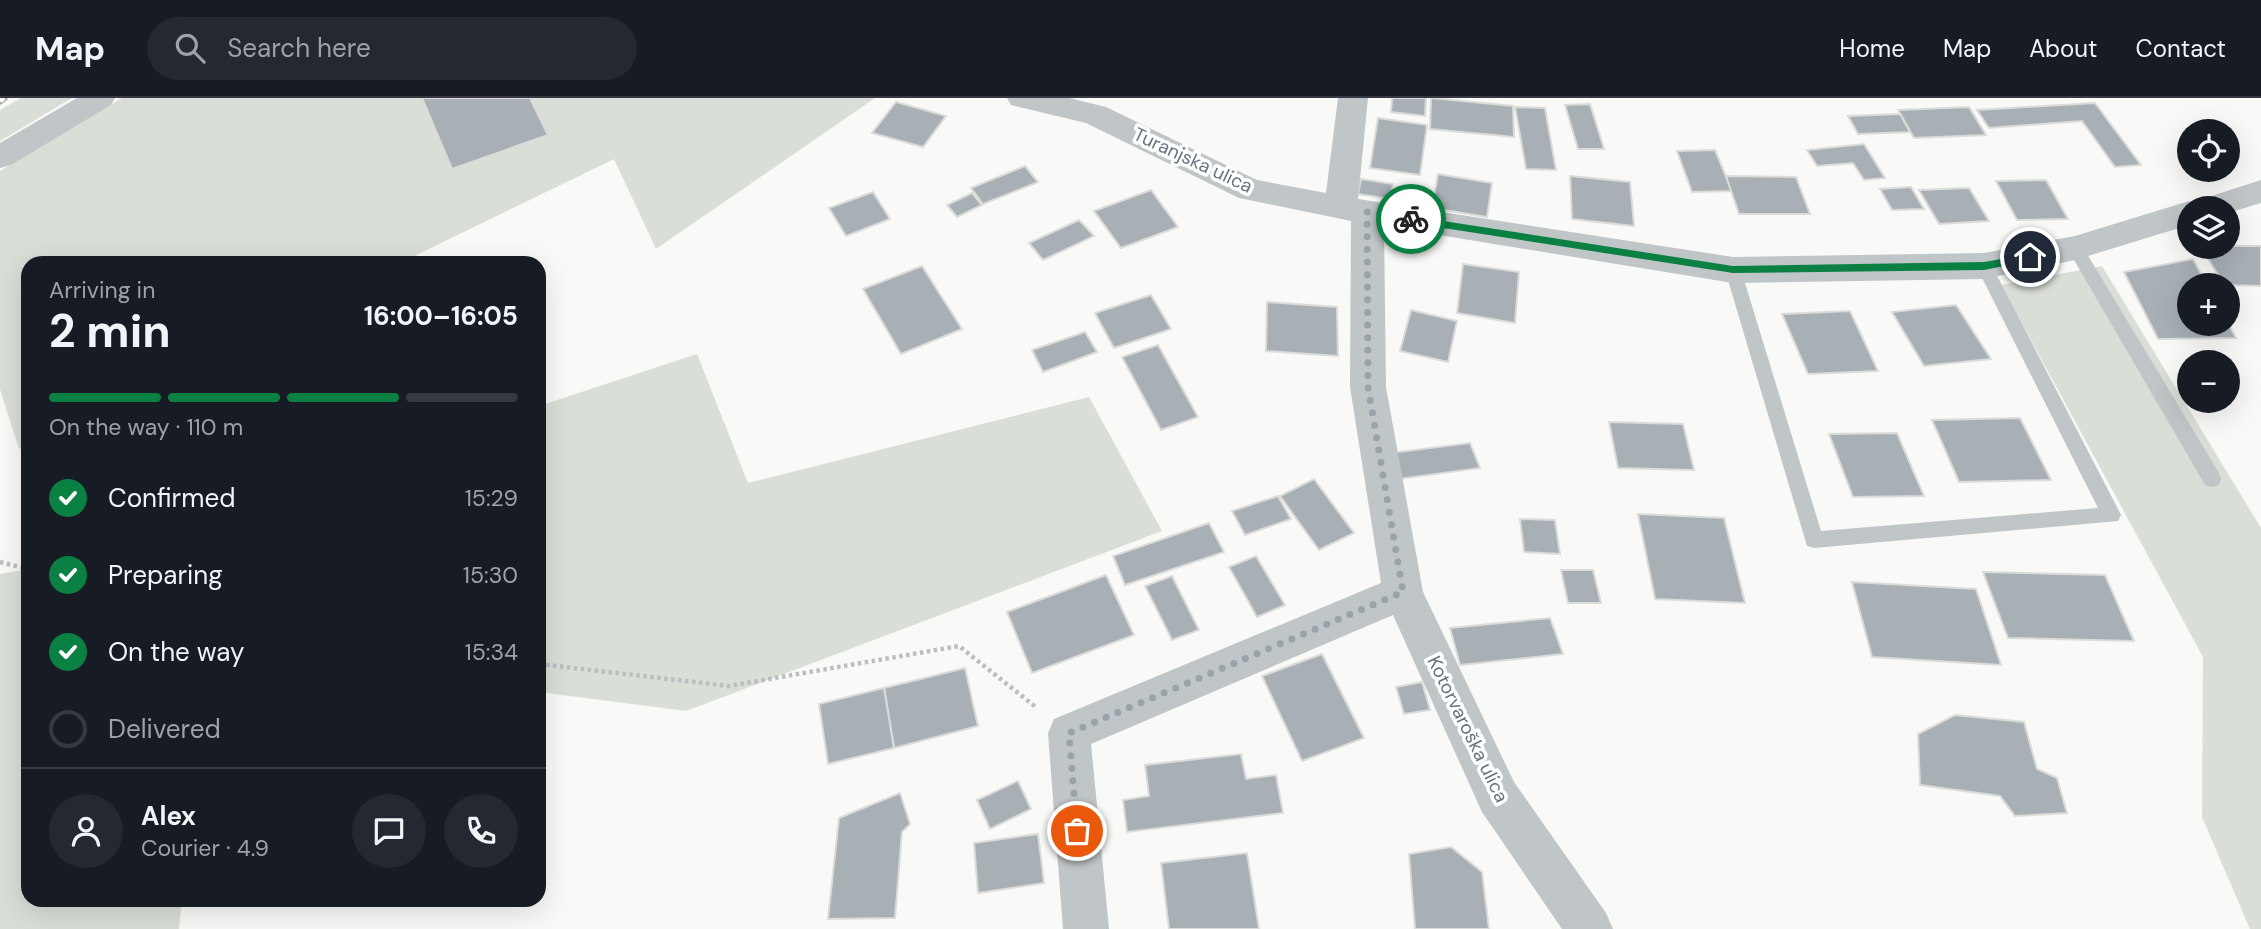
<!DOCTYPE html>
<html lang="en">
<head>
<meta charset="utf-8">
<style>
	:root { --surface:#171b24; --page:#242831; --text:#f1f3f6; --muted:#9ea1a6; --line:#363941; --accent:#0b8043 }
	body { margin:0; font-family:"DM Sans",sans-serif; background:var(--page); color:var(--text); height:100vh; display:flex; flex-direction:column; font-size:26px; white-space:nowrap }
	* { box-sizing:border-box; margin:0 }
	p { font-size:23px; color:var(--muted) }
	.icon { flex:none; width:38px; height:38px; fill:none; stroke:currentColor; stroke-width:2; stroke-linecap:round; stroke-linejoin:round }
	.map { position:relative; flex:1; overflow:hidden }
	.side { position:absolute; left:21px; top:158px; width:525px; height:651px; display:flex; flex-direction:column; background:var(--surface); border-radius:21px; box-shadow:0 7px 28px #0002 }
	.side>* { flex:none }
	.buttons { position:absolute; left:2177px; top:21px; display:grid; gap:14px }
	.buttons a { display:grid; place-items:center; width:63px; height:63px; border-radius:50%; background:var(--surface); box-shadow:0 7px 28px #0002; font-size:35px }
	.pin { position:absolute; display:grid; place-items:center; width:60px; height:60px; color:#fff; margin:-30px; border:4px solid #fff; border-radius:50%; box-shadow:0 2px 7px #0007 }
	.courier { position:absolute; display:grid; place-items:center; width:70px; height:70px; margin:-35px; border:5px solid #0b8043; border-radius:50%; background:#fff; color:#222; box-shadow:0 2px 9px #0007 }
	.head em { font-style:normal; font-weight:700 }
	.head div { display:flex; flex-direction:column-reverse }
	.head { display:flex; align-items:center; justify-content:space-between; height:119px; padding:0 28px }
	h1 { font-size:46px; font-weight:700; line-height:52px }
	.bar { display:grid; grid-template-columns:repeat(4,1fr); gap:10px 7px; align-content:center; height:84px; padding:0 28px }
	.bar i { height:9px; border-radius:5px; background:var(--line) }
	.bar .current { background:var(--accent) }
	.bar p { grid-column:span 4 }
	.line { display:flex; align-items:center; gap:18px; padding:0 28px; border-top:2px solid var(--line) }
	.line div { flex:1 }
	.round { display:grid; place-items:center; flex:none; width:74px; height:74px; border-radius:37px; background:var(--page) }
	ol { padding:0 28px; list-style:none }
	li { display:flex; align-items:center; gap:21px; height:77px }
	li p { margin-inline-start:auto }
	li .icon { padding:7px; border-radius:50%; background:var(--accent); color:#fff; stroke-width:4 }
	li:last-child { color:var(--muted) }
	li i { width:38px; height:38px; border:4px solid var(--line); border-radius:50% }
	header { display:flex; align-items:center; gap:42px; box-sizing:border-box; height:98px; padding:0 35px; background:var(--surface); border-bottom:2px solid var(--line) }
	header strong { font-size:33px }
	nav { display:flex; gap:38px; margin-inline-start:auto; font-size:24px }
	.search { width:490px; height:63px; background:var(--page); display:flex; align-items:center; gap:18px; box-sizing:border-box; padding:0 24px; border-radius:38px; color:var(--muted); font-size:26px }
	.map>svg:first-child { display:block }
	.green { fill:#d9ded6 }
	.building { fill:#a8b0b6; stroke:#dbdbd9; stroke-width:2 }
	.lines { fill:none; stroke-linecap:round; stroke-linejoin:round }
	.path { stroke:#bbbec0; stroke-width:4.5; stroke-dasharray:3.5 3.5; stroke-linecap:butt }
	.service { fill:#c0c5c8; fill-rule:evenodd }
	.minor { fill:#c0c5c8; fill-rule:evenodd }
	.rail-casing { stroke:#a2a9ae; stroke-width:7 }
	.rail { stroke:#fff; stroke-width:4.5; stroke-dasharray:14; stroke-linecap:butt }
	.route { fill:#0b8043 }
	.done { stroke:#99a3aa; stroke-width:7; stroke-dasharray:0 12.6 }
	.labels { text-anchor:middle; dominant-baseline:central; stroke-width:7; stroke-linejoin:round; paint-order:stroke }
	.street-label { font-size:19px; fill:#667480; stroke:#fff }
</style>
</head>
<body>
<header>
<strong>Map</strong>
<div class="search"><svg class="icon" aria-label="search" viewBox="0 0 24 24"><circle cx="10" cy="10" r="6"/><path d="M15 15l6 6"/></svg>Search here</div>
<nav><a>Home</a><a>Map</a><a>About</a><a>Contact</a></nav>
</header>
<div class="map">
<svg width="2261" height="831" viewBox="0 0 2261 831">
	<rect width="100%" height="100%" fill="#f9f9f7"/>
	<!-- green -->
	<g class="green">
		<path d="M21 0H72L0 43V12Z"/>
		<path d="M122 0H875L656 151 614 61 402 164H28V347L19 351 0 291V73Z"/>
		<path d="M2102 168 2261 430V831H2250L2202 719 2203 559 2001 187Z"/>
		<path d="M697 256 748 385 1089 299 1162 433 686 613 539 594V308Z"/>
		<path d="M28 471V802H182L179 831H0V476Z"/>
	</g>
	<!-- building -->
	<g class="building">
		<path d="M422 0H530L548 37 452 71Z"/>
		<path d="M1392 0H1426L1425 18 1391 14Z"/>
		<path d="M1431 0 1513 8 1514 39 1430 31Z"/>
		<path d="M896 4 946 18 923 49 872 35Z"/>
		<path d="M2095 5 2141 67 2115 69 2082 23 1989 30 1977 12Z"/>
		<path d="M1590 6 1604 51H1578L1565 7Z"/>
		<path d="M1515 9 1545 10 1556 72 1526 71Z"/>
		<path d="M1969 9 1986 37 1914 40 1898 12Z"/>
		<path d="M1900 16 1910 34 1858 36 1848 18Z"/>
		<path d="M1378 20 1427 27 1420 77 1370 70Z"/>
		<path d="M1864 46 1885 80 1864 82 1853 65 1817 68 1807 52Z"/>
		<path d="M1715 52 1732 93 1692 94 1677 53Z"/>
		<path d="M1025 68 1038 84 983 106 971 90Z"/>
		<path d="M1438 76 1492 85 1487 119 1432 110Z"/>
		<path d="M1570 78 1630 84 1634 128 1572 121Z"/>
		<path d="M1726 78 1796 79 1810 116H1739Z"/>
		<path d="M1361 81 1393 86 1390 101 1358 96Z"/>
		<path d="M2046 82 2068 121 2017 122 1996 83Z"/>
		<path d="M1911 89 1924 111 1892 112 1880 91Z"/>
		<path d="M1969 90 1989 123 1939 126 1919 92Z"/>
		<path d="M1151 92 1178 129 1121 150 1094 113Z"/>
		<path d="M873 94 890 121 846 138 829 110Z"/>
		<path d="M972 95 982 107 957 119 947 107Z"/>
		<path d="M1079 122 1094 138 1043 162 1029 145Z"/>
		<path d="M2228 148H2261V188L2224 187 2201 149Z"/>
		<path d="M2193 161 2207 187H2189V226L2228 225 2236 240 2158 241 2124 174Z"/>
		<path d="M1463 166 1519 174 1515 225 1457 215Z"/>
		<path d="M922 168 962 231 901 256 863 191Z"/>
		<path d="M1151 197 1171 231 1114 250 1095 215Z"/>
		<path d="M1267 204 1337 209 1338 258 1266 253Z"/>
		<path d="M1956 207 1991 261 1924 268 1892 214Z"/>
		<path d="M1411 212 1457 223 1448 264 1400 253Z"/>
		<path d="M1850 213 1878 273 1808 276 1782 216Z"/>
		<path d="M1085 234 1097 254 1043 274 1032 252Z"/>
		<path d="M1158 247 1198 319 1161 332 1122 259Z"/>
		<path d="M2020 320 2051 382 1959 384 1932 322Z"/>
		<path d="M1609 324 1683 326 1694 372 1618 370Z"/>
		<path d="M1897 335 1924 398 1853 399 1829 336Z"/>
		<path d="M1470 345 1480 370 1399 381 1390 355Z"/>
		<path d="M1314 381 1354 435 1319 452 1280 398Z"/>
		<path d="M1278 398 1291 421 1245 437 1232 413Z"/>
		<path d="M1638 416 1724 420 1745 505 1655 501Z"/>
		<path d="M1520 421 1555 422 1560 456 1524 454Z"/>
		<path d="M1209 425 1224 454 1125 487 1113 458Z"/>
		<path d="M1256 458 1285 507 1257 519 1229 469Z"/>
		<path d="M1561 472H1593L1601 505H1568Z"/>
		<path d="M1983 474 2105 477 2134 543 2008 540Z"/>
		<path d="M1106 477 1134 537 1032 575 1007 514Z"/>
		<path d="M1172 478 1199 532 1172 542 1145 488Z"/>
		<path d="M1852 484 1976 491 2001 567 1872 559Z"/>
		<path d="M1550 520 1563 556 1460 567 1450 530Z"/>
		<path d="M1322 556 1364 640 1302 663 1262 578Z"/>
		<path d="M965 570 978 628 894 650 884 590Z"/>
		<path d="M1422 584 1430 612 1404 616 1396 589Z"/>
		<path d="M884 590 894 650 828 666 819 606Z"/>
		<path d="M1955 617 2024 624 2037 671 2057 680 2067 715 2015 718 2000 698 1920 687 1918 636Z"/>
		<path d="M1241 656 1246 681 1276 677 1283 715 1127 734 1123 702 1149 698 1145 667Z"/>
		<path d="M1018 683 1031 711 990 731 977 702Z"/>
		<path d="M900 695 910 726 902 734 895 820 828 821 839 720Z"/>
		<path d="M1038 736 1044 785 978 795 974 745Z"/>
		<path d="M1451 749 1482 774 1489 831H1415L1409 756Z"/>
		<path d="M1247 755 1259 831H1169L1161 765Z"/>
	</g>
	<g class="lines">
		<!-- path -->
		<g class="path">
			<path d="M0 464 28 471"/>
			<path d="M539 566 729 588 959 548 1037 610"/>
		</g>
		<!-- service -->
		<g class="service">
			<path d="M2075 144 2081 146 2219 375 2221 381 2219 387 2212 389 2205 387 2067 150Z"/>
			<path d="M1984 162 1992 168 2118 411 2121 417 2118 423 1814 450 1807 448 1725 172 1733 166 1741 172 1821 433 2098 410 1976 168Z"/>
		</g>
		<!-- minor -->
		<g class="minor">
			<path d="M77 0H115L111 7 11 67 0 70V45Z"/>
			<path d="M1007 0H1069L1106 9 1257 82 1326 95 1338 0H1368L1358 101 1733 159 1984 155 2075 138 2189 103 2193 104 2261 82V105L2228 115V110H2189V127L2075 162 1984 181 1733 185 1384 128 1386 289 1423 494 1514 684 1606 815 1613 831H1562L1482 714 1393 517 1091 646 1109 831H1063L1048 635 1054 621 1381 485 1350 289 1351 123 1239 100 1086 25 1011 7Z"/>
		</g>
		<!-- rail casing -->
		<g class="rail-casing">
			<path id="rail" d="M0 3 4 0"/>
		</g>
		<!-- rail -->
		<use href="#rail" class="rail"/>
	</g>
	<!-- route -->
	<path class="route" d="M1411 118 1733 168 1984 164 2030 156 2035 159 2030 163 1984 172 1733 175 1411 125 1406 121Z"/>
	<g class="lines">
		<!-- done -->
		<path class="done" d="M1077 733 1069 635 1403 494 1368 289 1367 114 1411 121"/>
	</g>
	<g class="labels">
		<!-- street labels -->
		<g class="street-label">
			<text transform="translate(1193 62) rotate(25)">Turanjska ulica</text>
			<text transform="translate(1468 631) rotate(64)">Kotorvaroška ulica</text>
		</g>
	</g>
</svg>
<div class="buttons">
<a><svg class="icon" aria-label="locate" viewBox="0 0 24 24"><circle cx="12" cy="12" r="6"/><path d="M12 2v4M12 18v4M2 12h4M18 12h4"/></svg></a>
<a><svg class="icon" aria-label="layers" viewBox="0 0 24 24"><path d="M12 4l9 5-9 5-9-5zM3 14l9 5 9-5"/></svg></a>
<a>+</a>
<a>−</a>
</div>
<div class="pin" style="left:1077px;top:733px;background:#ea580c"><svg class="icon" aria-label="bag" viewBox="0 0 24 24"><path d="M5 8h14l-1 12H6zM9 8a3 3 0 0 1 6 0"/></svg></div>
<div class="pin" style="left:2030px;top:159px;background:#1f2937"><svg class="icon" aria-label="home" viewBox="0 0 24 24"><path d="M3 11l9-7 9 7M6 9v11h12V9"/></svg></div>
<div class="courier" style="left:1411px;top:121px"><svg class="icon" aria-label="bike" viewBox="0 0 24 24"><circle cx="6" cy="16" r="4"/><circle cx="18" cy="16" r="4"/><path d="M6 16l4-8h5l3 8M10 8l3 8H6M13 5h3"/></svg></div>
<section class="side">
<div class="head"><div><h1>2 min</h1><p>Arriving in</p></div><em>16:00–16:05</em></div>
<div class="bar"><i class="current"></i><i class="current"></i><i class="current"></i><i></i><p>On the way · 110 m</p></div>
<ol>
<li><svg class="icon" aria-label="check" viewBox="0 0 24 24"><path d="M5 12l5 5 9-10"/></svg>Confirmed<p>15:29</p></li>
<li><svg class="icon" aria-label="check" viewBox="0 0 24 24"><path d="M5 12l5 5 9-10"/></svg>Preparing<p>15:30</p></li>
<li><svg class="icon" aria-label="check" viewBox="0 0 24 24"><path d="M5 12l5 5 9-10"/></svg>On the way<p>15:34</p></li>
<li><i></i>Delivered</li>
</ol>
<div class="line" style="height:126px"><a class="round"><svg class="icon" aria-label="person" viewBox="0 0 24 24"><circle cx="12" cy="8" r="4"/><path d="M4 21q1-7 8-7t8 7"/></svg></a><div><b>Alex</b><p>Courier · 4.9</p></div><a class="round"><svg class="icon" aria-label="chat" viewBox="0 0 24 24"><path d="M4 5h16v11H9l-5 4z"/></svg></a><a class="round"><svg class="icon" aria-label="phone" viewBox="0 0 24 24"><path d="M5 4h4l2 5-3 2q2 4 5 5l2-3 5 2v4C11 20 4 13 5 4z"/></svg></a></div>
</section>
</div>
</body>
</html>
